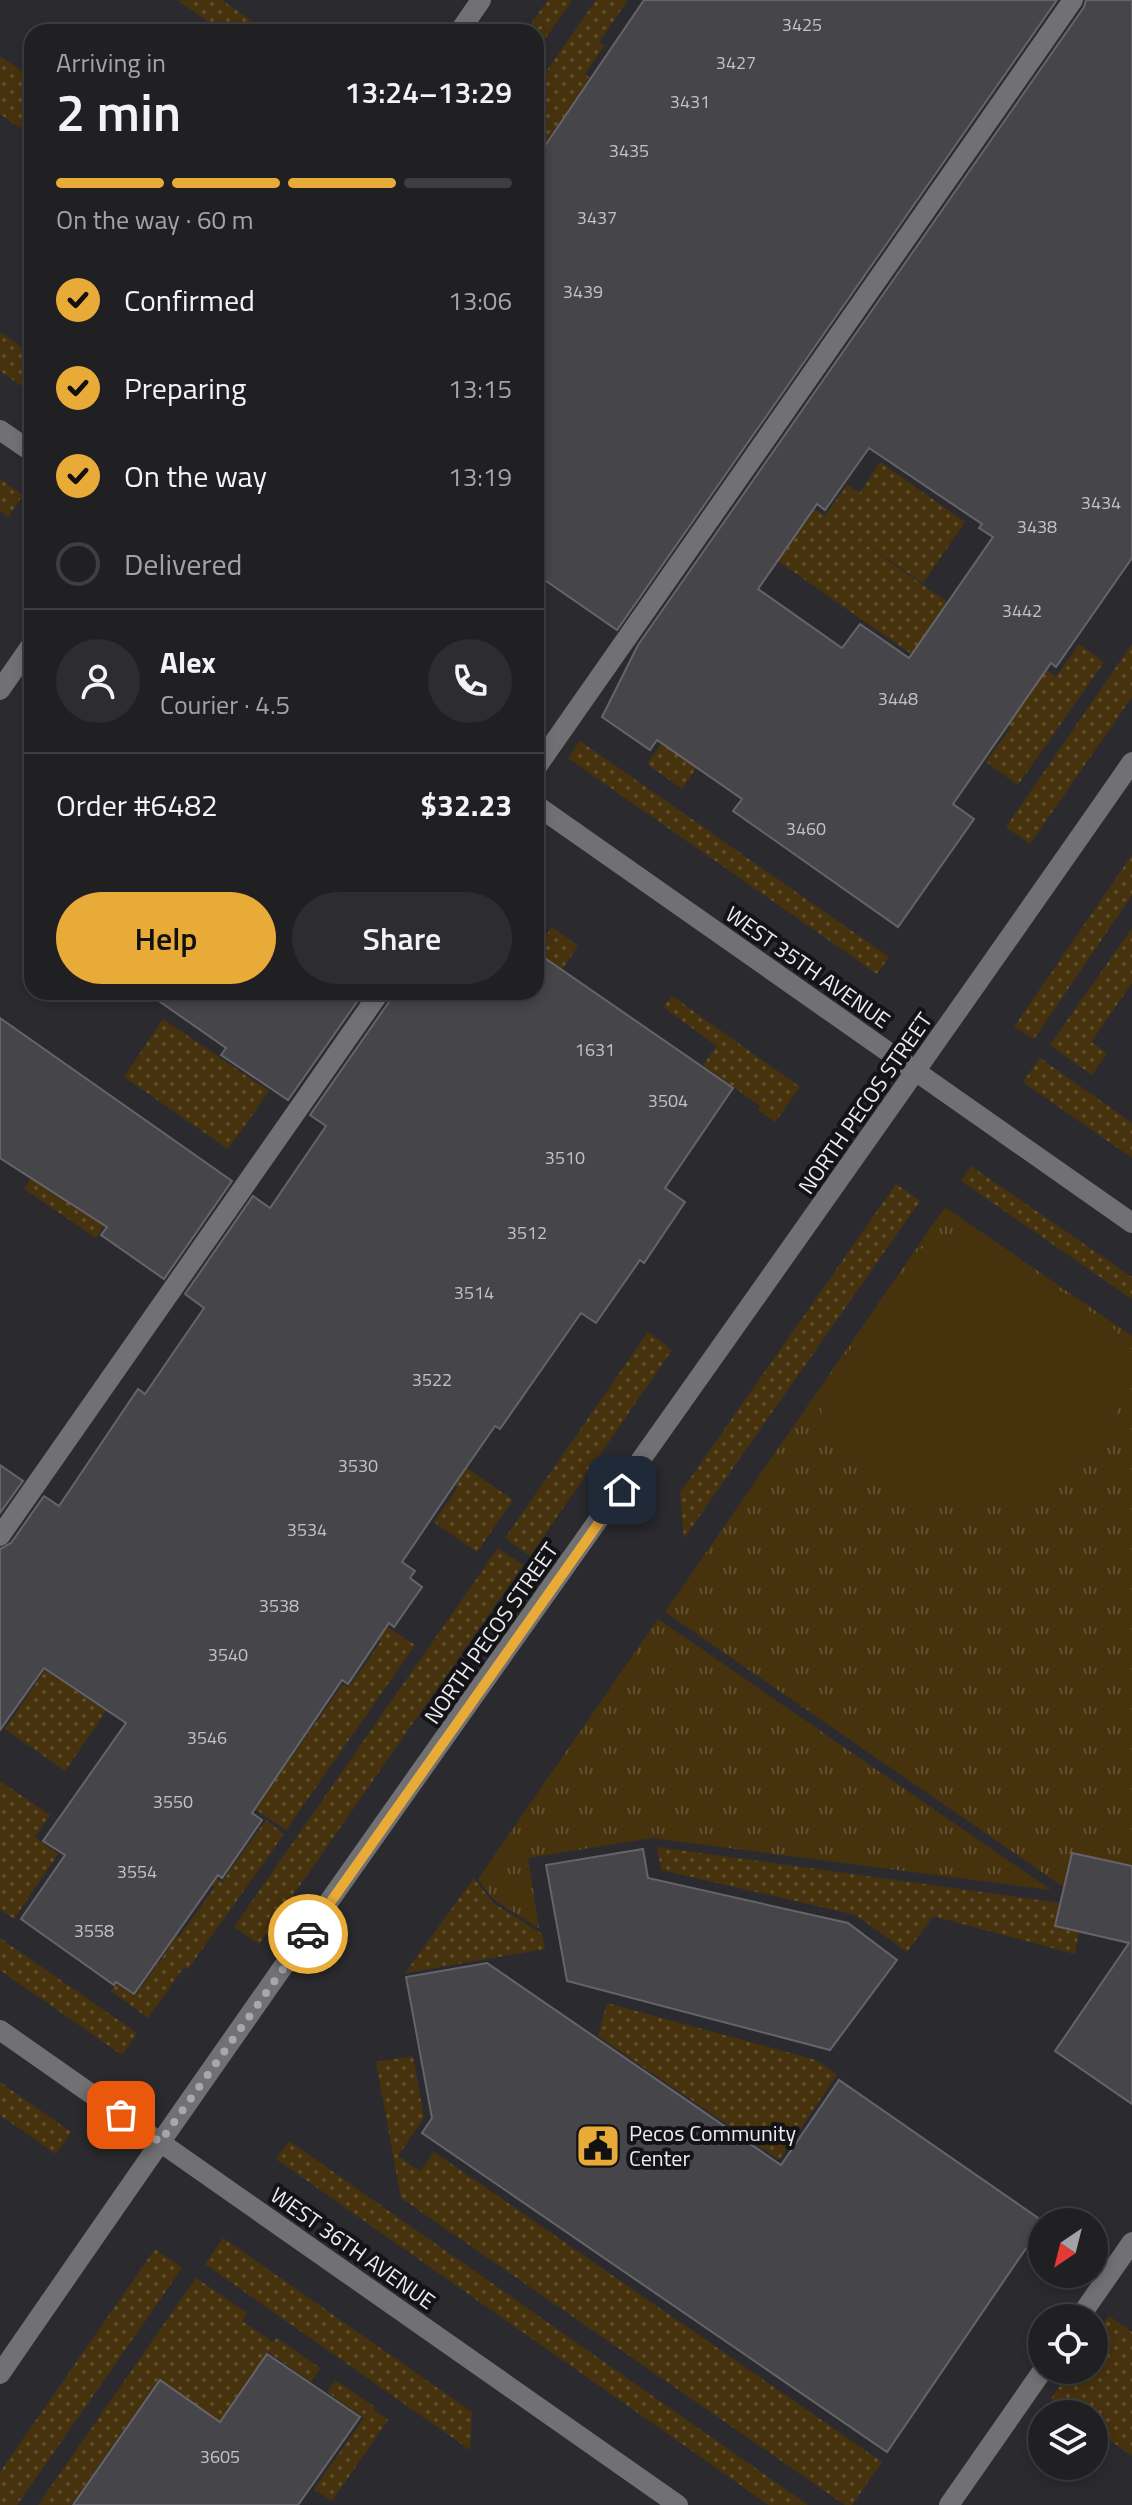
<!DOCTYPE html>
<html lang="en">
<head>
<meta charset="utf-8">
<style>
	:root { --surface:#202023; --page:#2d2d30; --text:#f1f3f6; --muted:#a2a3a6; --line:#3d3e41; --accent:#e9ab38 }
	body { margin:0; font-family:"Titillium Web",sans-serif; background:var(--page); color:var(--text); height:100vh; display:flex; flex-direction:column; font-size:30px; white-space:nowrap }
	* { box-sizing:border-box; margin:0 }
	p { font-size:26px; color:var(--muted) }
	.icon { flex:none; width:44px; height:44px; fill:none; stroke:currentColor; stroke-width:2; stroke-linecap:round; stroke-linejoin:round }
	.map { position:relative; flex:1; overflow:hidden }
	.details { position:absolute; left:24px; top:24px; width:520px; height:976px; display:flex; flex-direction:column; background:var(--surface); border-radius:24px; box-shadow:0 4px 12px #0003,0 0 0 2px var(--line) }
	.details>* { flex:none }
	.needle { width:52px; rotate:215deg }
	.fabs { position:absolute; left:1028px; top:2208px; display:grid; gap:16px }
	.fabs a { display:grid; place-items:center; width:80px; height:80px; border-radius:50%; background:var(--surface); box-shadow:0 4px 12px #0003,0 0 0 2px var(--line); font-size:40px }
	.pin { position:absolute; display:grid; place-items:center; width:68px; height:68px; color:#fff; margin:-34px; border-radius:16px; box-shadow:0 4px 12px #0006 }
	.courier { position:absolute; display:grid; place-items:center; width:80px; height:80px; margin:-40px; border:6px solid #e9ab38; border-radius:50%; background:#fff; color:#222; box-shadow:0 2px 10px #0007 }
	.headline em { font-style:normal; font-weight:600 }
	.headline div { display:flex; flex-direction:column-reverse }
	.headline { display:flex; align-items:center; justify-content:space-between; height:136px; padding:0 32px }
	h1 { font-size:52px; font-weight:600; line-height:60px }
	.bar { display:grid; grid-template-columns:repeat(4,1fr); gap:12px 8px; align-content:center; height:96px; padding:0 32px }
	.bar i { height:10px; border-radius:6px; background:var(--line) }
	.bar .active { background:var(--accent) }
	.bar p { grid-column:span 4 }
	.line { display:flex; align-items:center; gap:20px; padding:0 32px; border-top:2px solid var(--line) }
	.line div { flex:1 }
	.round { display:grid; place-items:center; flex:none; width:84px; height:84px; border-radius:42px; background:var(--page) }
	ol { padding:0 32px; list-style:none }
	li { display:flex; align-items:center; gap:24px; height:88px }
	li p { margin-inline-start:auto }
	li .icon { padding:8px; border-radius:50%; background:var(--accent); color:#111; stroke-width:4 }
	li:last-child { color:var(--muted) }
	li i { width:44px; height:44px; border:4px solid var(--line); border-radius:50% }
	.primary-button { display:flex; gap:16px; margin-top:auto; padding:16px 32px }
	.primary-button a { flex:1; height:92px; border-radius:48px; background:var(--accent); color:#111; font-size:32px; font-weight:600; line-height:92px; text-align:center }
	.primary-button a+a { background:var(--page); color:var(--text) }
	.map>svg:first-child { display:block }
	.grass { fill:url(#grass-dots) }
	.park { fill:url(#park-tufts) }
	.garden { fill:#47320e }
	.building { fill:#46454a; stroke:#656469; stroke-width:2; fill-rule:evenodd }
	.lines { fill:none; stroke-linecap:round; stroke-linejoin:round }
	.minor { stroke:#717173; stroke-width:20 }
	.done { stroke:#a8a8ac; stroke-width:8; stroke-dasharray:0 14.4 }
	.route { stroke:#e9ab38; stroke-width:10 }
	.labels { text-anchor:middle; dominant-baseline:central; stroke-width:8; stroke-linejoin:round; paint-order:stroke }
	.number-label { font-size:18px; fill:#c2c2c6 }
	.street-label { font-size:22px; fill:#ececef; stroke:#141315 }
	.poi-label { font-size:22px; fill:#ececef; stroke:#141315; text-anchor:start }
</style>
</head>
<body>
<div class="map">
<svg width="1132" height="2505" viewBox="0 0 1132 2505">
	<defs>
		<pattern id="grass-dots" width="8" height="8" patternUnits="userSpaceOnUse" patternTransform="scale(2)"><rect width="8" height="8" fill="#47320e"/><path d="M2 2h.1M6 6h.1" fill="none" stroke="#625031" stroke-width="1.8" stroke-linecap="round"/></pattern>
		<pattern id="park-tufts" width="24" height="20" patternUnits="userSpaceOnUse" patternTransform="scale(2)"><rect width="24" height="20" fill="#47320e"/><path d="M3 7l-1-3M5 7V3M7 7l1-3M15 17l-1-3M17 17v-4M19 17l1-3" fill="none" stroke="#625031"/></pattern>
	</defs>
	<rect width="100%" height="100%" fill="#2b2b2f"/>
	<!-- grass -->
	<g class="grass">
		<path d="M177 0H222L267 32H223Z"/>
		<path d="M548 0H572L536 52V32H525Z"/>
		<path d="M596 0H628L599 42 604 46 585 74 590 78 546 142 536 146V86Z"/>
		<path d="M0 56 32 78V111L20 128 0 114Z"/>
		<path d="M0 332 32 355V393L0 371Z"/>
		<path d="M880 462 965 522 923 583 835 523 1032 662 996 713 778 561 814 509 825 516 847 485 860 493Z"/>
		<path d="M0 479 23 495 8 517 0 511Z"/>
		<path d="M1079 644 1104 662 1018 785 986 762 1011 727 997 717 1035 662 1056 677Z"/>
		<path d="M1132 644V697L1030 844 1006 827Z"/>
		<path d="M694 698 705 755 682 789 647 764Z"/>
		<path d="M580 741 889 957 877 974 568 758Z"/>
		<path d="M1132 855V895L1034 1039 1014 1027Z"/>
		<path d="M552 927 578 946 539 1003 536 992V950Z"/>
		<path d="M1132 928V983L1091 1042 1107 1053 1092 1075 1050 1045Z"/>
		<path d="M672 996 800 1087 775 1122 758 1110 760 1106 703 1065 717 1046 663 1007Z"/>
		<path d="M163 1019 269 1091 228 1149 124 1077Z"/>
		<path d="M1040 1058 1132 1123V1158L1023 1082Z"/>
		<path d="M64 1130 136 1179 96 1238 24 1189Z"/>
		<path d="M971 1166 1132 1277V1299L961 1181Z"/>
		<path d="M896 1184 920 1201 684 1538 680 1493Z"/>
		<path d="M263 1328 513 1500 477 1552 434 1522 458 1487 328 1397Z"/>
		<path d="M648 1332 672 1350 530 1556 505 1538Z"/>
		<path d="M498 1548 523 1565 259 1944 234 1927Z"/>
		<path d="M383 1624 415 1645 286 1830 255 1809 343 1684 349 1687 381 1641 375 1636Z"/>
		<path d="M45 1670 106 1711 65 1771 5 1729Z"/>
		<path d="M0 1781 50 1815 35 1837 58 1854 14 1919 0 1909Z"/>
		<path d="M266 1820 284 1834 188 1969 184 1967 148 2018 111 1991 116 1984 135 1996 169 1948 153 1936 162 1924 179 1937 215 1887 197 1874 201 1868 222 1882Z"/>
		<path d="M657 1847 1083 1906 1075 1954 933 1916 907 1952 856 1915 661 1870Z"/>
		<path d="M474 1878 493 1903 542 1934 545 1949 405 1973Z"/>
		<path d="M0 1938 137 2033 122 2055 0 1970Z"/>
		<path d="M607 2003 816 2060 837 2075 779 2160 598 2036Z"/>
		<path d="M413 2056 424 2117 398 2156 420 2171 434 2152 882 2462 852 2505H845L401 2198 376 2062Z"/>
		<path d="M0 2082 71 2132 56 2154 0 2115Z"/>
		<path d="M289 2141 808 2505H769L276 2159Z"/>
		<path d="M223 2238 472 2412 470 2450 205 2264Z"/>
		<path d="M155 2249 182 2268 17 2505H0V2472Z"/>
		<path d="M196 2278 247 2313 242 2321 273 2342 277 2338 320 2368 311 2382 268 2352 219 2422 159 2379 71 2505H38Z"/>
		<path d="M1109 2316 1132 2332V2456L1094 2429V2414H1072L1051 2399 1071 2370H1094V2337Z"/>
		<path d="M335 2380 375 2407 374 2410 388 2420 332 2501 314 2489 364 2418 327 2392Z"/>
	</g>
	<!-- park -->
	<g class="park">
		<path d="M945 1207 1132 1336V1902L1065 1888 665 1612Z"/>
		<path d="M658 1619 1051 1890 652 1838 528 1858 539 1928 493 1899 478 1879Z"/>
	</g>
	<!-- garden -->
	<path class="garden" d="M985 1239 1111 1326 1132 1350C1132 1386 1119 1416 1095 1443 1089 1451 1082 1460 1075 1466 1016 1516 934 1513 871 1473 859 1464 831 1439 825 1425 821 1417 821 1404 819 1395L919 1249Z"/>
	<!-- building -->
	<g class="building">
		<path d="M644 0H1057L617 630 536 574V159Z"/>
		<path d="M1086 0H1132V558L1056 667 1051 663 953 804 974 819 898 927 733 811 742 799 657 740 650 750 602 717 638 645 1084 7ZM869 448 982 524 979 528 993 537 909 658 860 624 842 648 758 589 817 504 825 510Z"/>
		<path d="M536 952 733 1088 665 1188 685 1202 644 1263 640 1260 596 1323 581 1313 500 1429 495 1426 454 1485 402 1562 415 1571 410 1578 422 1587 394 1627 389 1623 348 1684 342 1680 252 1813 262 1820 222 1878 218 1875 134 1994 116 1982 114 1985 21 1919 65 1855 43 1841 126 1723 44 1668 0 1730V1549L11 1543 44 1496 59 1506 138 1389 145 1394 204 1308 185 1294 253 1196 270 1208 326 1126 310 1115 391 999 393 992H536Z"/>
		<path d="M146 992H364L288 1100 221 1055 226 1048Z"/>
		<path d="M0 1018 232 1181 164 1279 101 1235 107 1227 0 1158Z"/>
		<path d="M0 1465 23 1481 0 1513Z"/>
		<path d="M643 1849 648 1878 848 1923 897 1960 830 2050 567 1981 546 1865Z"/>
		<path d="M1072 1853 1132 1866V2104L1055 2051 1129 1943 1055 1926Z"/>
		<path d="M487 1963 781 2165 839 2080 1044 2222 887 2452 422 2133 432 2118 406 1977Z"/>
		<path d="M267 2354 360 2417 298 2505H73L160 2380 220 2422Z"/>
	</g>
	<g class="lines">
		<!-- minor -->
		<g class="minor">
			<path d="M459 32 481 0"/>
			<path d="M0 430 32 452"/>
			<path d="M0 690 32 644"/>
			<path d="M536 768 1073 0"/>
			<path d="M536 805 1132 1223"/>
			<path d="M0 1536 380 992"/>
			<path d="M0 2030 678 2505"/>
			<path d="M1079 2318 1132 2242"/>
			<path d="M0 2374C372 1833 757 1301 1132 762"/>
			<path d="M949 2505 1043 2370"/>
		</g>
	</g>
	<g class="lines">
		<!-- done -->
		<path class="done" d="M121 2115 160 2142 308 1934"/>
		<!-- route -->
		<path class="route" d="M308 1934 622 1490"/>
	</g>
	<!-- icons -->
	<defs>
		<g id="civic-square" transform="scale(2.3)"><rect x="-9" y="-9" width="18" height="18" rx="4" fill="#e9ab38" stroke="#141315"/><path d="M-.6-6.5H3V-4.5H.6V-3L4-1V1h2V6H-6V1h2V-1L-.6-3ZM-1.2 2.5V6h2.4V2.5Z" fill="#111"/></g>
	</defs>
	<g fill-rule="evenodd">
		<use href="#civic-square" x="598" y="2146"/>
	</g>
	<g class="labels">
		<!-- number labels -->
		<g class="number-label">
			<text x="802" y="24">3425</text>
			<text x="736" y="62">3427</text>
			<text x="690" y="101">3431</text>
			<text x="629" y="150">3435</text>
			<text x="597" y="217">3437</text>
			<text x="583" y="291">3439</text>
			<text x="1101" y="502">3434</text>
			<text x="1037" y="526">3438</text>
			<text x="1022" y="610">3442</text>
			<text x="898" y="698">3448</text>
			<text x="806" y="828">3460</text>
			<text x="595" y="1049">1631</text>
			<text x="668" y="1100">3504</text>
			<text x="565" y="1157">3510</text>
			<text x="527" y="1232">3512</text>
			<text x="474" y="1292">3514</text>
			<text x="432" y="1379">3522</text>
			<text x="358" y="1465">3530</text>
			<text x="307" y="1529">3534</text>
			<text x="279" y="1605">3538</text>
			<text x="228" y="1654">3540</text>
			<text x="207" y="1737">3546</text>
			<text x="173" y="1801">3550</text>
			<text x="137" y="1871">3554</text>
			<text x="94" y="1930">3558</text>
			<text x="220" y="2456">3605</text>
		</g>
		<!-- street labels -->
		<g class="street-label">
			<text transform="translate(808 967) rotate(35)">WEST 35TH AVENUE</text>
			<text transform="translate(865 1103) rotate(-55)">NORTH PECOS STREET</text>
			<text transform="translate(491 1633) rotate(-55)">NORTH PECOS STREET</text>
			<text transform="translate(353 2248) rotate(35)">WEST 36TH AVENUE</text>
		</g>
		<!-- poi labels -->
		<g class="poi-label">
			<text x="629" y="2133">Pecos Community<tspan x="629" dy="25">Center</tspan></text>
		</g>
	</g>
</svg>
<div class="fabs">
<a><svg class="needle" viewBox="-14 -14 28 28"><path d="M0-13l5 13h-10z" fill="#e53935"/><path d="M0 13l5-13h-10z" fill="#a2a3a6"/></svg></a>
<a><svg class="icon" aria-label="locate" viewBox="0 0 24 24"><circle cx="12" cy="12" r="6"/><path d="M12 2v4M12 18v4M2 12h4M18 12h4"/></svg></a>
<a><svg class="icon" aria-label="layers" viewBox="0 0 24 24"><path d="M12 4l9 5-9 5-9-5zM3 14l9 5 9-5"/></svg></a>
</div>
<div class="pin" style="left:121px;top:2115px;background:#ea580c"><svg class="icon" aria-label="bag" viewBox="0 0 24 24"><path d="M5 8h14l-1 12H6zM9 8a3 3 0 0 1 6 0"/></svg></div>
<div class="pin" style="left:622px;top:1490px;background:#1f2937"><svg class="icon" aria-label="home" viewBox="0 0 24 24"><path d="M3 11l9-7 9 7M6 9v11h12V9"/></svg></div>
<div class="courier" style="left:308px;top:1934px"><svg class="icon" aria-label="car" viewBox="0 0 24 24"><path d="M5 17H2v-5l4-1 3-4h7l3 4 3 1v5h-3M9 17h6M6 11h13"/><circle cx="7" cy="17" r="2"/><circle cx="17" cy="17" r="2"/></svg></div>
<section class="details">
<div class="headline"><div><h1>2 min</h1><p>Arriving in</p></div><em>13:24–13:29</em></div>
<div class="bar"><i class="active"></i><i class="active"></i><i class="active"></i><i></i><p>On the way · 60 m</p></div>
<ol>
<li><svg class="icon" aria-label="check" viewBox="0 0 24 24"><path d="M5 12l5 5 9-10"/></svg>Confirmed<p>13:06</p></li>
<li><svg class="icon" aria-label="check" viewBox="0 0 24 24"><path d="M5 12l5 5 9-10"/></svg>Preparing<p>13:15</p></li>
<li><svg class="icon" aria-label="check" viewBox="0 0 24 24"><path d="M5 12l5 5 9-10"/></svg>On the way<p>13:19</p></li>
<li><i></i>Delivered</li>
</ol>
<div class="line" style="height:144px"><a class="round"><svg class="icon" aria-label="person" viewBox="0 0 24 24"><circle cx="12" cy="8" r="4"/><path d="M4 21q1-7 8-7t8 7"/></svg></a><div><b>Alex</b><p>Courier · 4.5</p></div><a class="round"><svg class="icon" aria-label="phone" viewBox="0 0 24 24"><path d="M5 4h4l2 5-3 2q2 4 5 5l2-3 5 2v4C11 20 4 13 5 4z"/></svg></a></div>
<div class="line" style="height:104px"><div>Order #6482</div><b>$32.23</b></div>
<div class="primary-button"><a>Help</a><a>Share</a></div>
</section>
</div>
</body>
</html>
